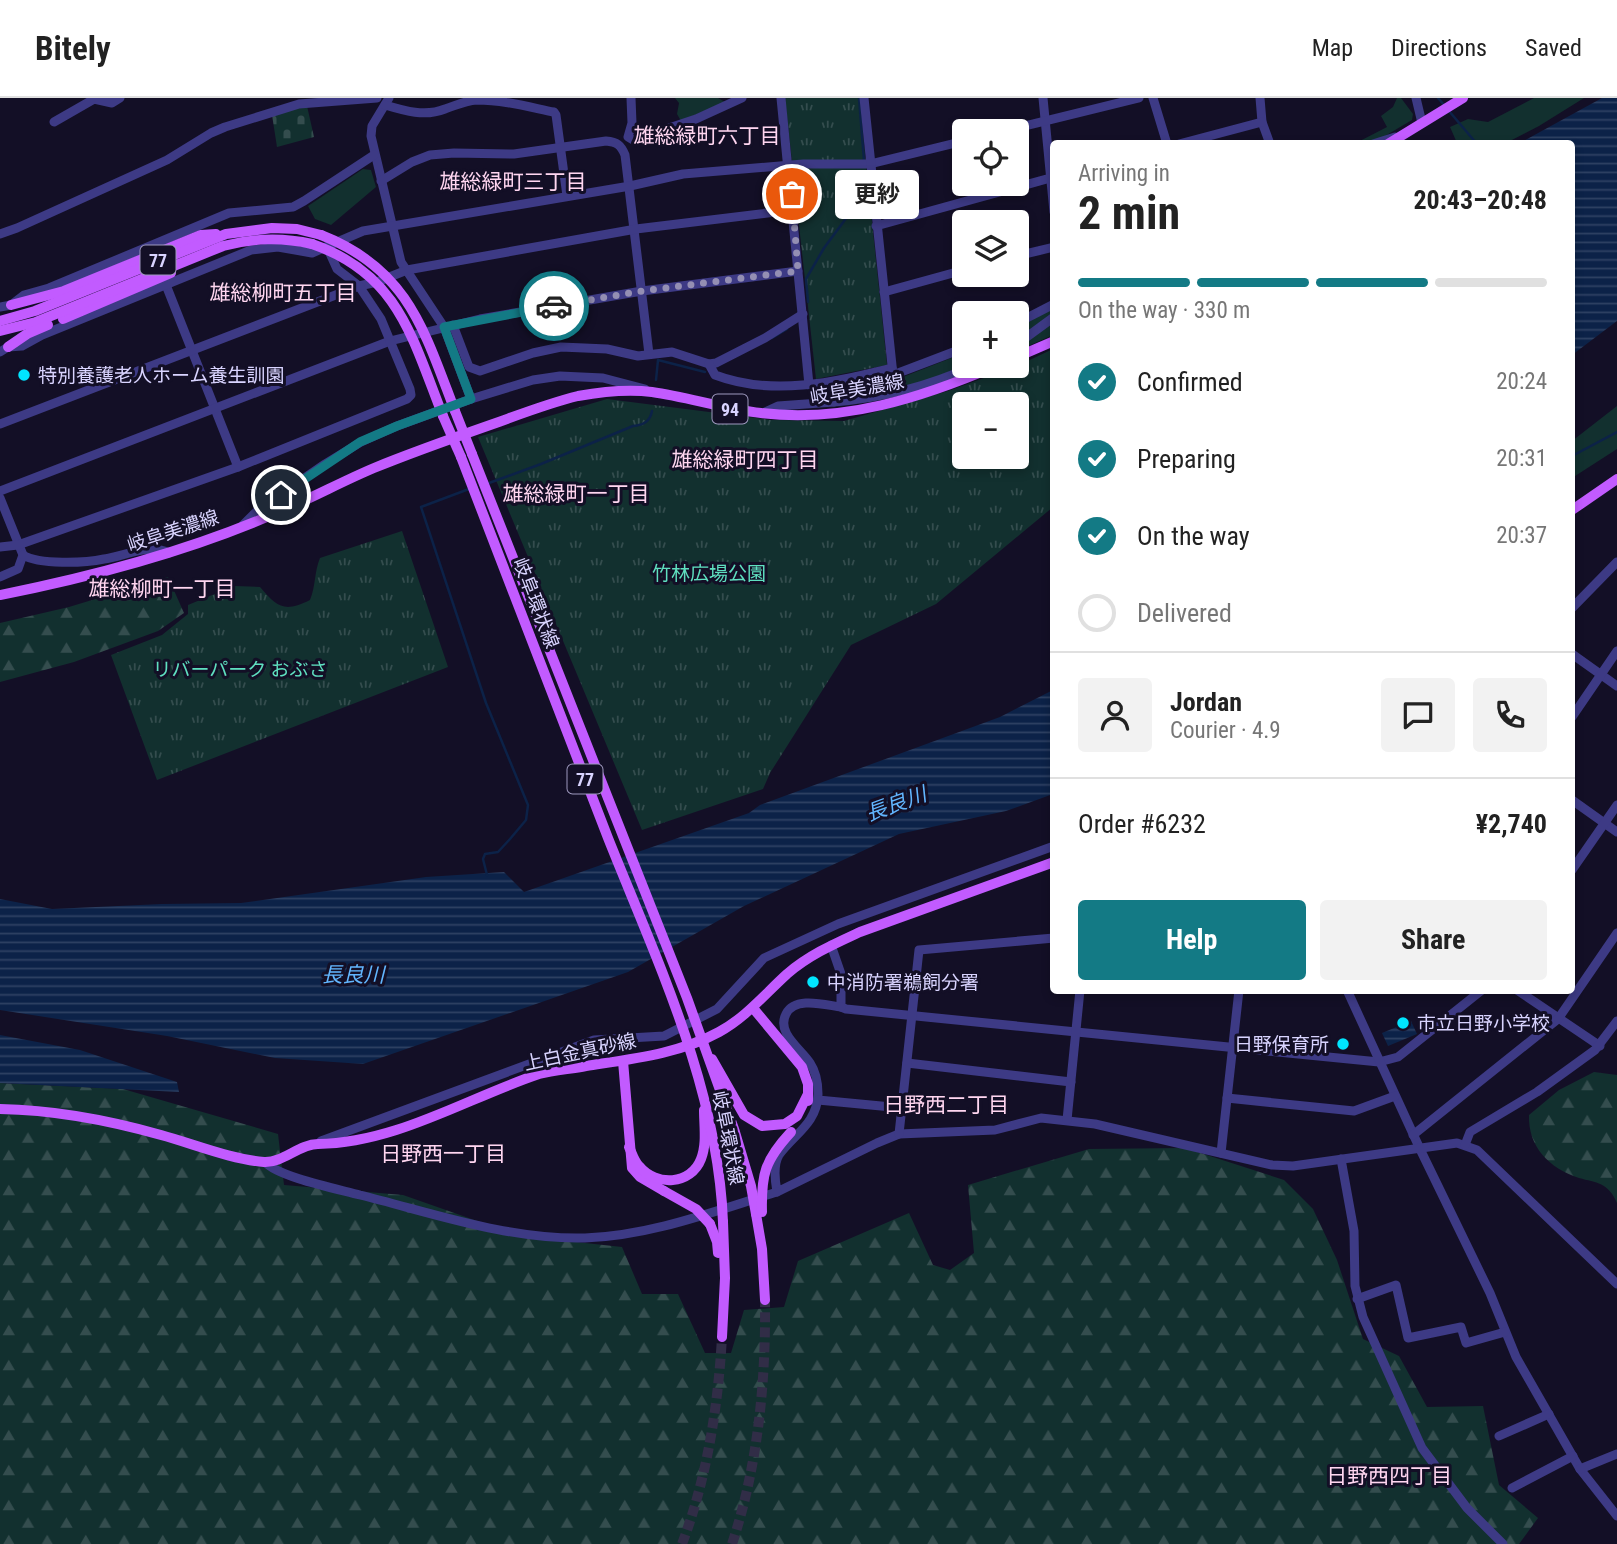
<!DOCTYPE html>
<html lang="en">
<head>
<meta charset="utf-8">
<style>
	:root { --surface:#fff; --page:#f2f2f2; --text:#222; --muted:#767676; --line:#e0e0e0; --accent:#137a85 }
	body { margin:0; font-family:"Roboto Condensed","Noto Sans JP",sans-serif; background:var(--page); color:var(--text); height:100vh; display:flex; flex-direction:column; font-size:26px; white-space:nowrap }
	* { box-sizing:border-box; margin:0 }
	p { font-size:23px; color:var(--muted) }
	.icon { flex:none; width:38px; height:38px; fill:none; stroke:currentColor; stroke-width:2; stroke-linecap:round; stroke-linejoin:round }
	.map { position:relative; flex:1; overflow:hidden }
	.details { position:absolute; left:1050px; top:42px; width:525px; height:854px; display:flex; flex-direction:column; background:var(--surface); border-radius:7px; box-shadow:0 4px 10px #0003 }
	.details>* { flex:none }
	.controls { position:absolute; left:952px; top:21px; display:grid; gap:14px }
	.controls a { display:grid; place-items:center; width:77px; height:77px; border-radius:7px; background:var(--surface); box-shadow:0 4px 10px #0003; font-size:35px }
	.pin { position:absolute; display:grid; place-items:center; width:60px; height:60px; color:#fff; margin:-30px; border:4px solid #fff; border-radius:50%; box-shadow:0 2px 7px #0007 }
	.courier { position:absolute; display:grid; place-items:center; width:70px; height:70px; margin:-35px; border:5px solid #137a85; border-radius:50%; background:#fff; color:#222; box-shadow:0 2px 9px #0007 }
	.bubble { position:absolute; height:49px; border-radius:7px; background:var(--surface); box-shadow:0 4px 10px #0003; font-size:23px; font-weight:700; line-height:49px; text-align:center }
	.overview em { font-style:normal; font-weight:700 }
	.overview div { display:flex; flex-direction:column-reverse }
	.overview { display:flex; align-items:center; justify-content:space-between; height:119px; padding:0 28px }
	h1 { font-size:46px; font-weight:700; line-height:52px }
	.bar { display:grid; grid-template-columns:repeat(4,1fr); gap:10px 7px; align-content:center; height:84px; padding:0 28px }
	.bar i { height:9px; border-radius:5px; background:var(--line) }
	.bar .on { background:var(--accent) }
	.bar p { grid-column:span 4 }
	.line { display:flex; align-items:center; gap:18px; padding:0 28px; border-top:2px solid var(--line) }
	.line div { flex:1 }
	.round { display:grid; place-items:center; flex:none; width:74px; height:74px; border-radius:7px; background:var(--page) }
	ol { padding:0 28px; list-style:none }
	li { display:flex; align-items:center; gap:21px; height:77px }
	li p { margin-inline-start:auto }
	li .icon { padding:7px; border-radius:50%; background:var(--accent); color:#fff; stroke-width:4 }
	li:last-child { color:var(--muted) }
	li i { width:38px; height:38px; border:4px solid var(--line); border-radius:50% }
	.button { display:flex; gap:14px; margin-top:auto; padding:14px 28px }
	.button a { flex:1; height:80px; border-radius:7px; background:var(--accent); color:#fff; font-size:28px; font-weight:700; line-height:80px; text-align:center }
	.button a+a { background:var(--page); color:var(--text) }
	header { display:flex; align-items:center; gap:42px; box-sizing:border-box; height:98px; padding:0 35px; background:var(--surface); border-bottom:2px solid var(--line) }
	header strong { font-size:33px }
	nav { display:flex; gap:38px; margin-inline-start:auto; font-size:24px }
	.map>svg:first-child { display:block }
	.grass { fill:#12302f }
	.forest { fill:url(#forest-firs) }
	.cemetery { fill:url(#cemetery-stones) }
	.park { fill:url(#park-tufts); fill-rule:evenodd }
	.water { fill:url(#water-rules) }
	.lines { fill:none; stroke-linecap:round; stroke-linejoin:round }
	.stream { stroke:#0c2248; stroke-width:2.5 }
	.major-tunnel { stroke:#312d47; stroke-width:10; stroke-dasharray:10 5; stroke-linecap:butt }
	.minor { stroke:#3d3a85; stroke-width:9 }
	.major { stroke:#c25bff; stroke-width:10 }
	.major-bridge { stroke:#c25bff; stroke-width:10 }
	.done { stroke:#948fb3; stroke-width:7; stroke-dasharray:0 12.6 }
	.route { stroke:#137a85; stroke-width:9 }
	.poi-dot { fill:#00e5ff; stroke:#130f26; stroke-width:2.5 }
	.labels { text-anchor:middle; dominant-baseline:central; stroke-width:6; stroke-linejoin:round; paint-order:stroke }
	.shield { fill:#130f26; stroke:#9e99be; stroke-width:2 }
	.shield-label { font-size:18px; font-weight:bold; fill:#d9d4ff }
	.poi-label { font-size:19px; fill:#d9d4ff; stroke:#130f26; text-anchor:start }
	.street-label { font-size:19px; fill:#d9d4ff; stroke:#130f26 }
	.park-label { font-size:19px; fill:#5fe0c0; stroke:#130f26 }
	.neighbourhood-label { font-size:21px; fill:#ffd6f0; stroke:#130f26 }
	.water-label { font-size:21px; font-style:italic; fill:#62b6ff; stroke:#130f26 }
</style>
</head>
<body>
<header>
<strong>Bitely</strong>
<nav><a>Map</a><a>Directions</a><a>Saved</a></nav>
</header>
<div class="map">
<svg width="1617" height="1446" viewBox="0 0 1617 1446">
	<defs>
		<pattern id="forest-firs" width="22" height="20" patternUnits="userSpaceOnUse" patternTransform="scale(1.75)"><rect width="22" height="20" fill="#12302f"/><path d="M5 1l3.5 6h-7zM16 11l3.5 6h-7z" fill="#344d4e"/></pattern>
		<pattern id="cemetery-stones" width="16" height="16" patternUnits="userSpaceOnUse" patternTransform="scale(1.75)"><rect width="16" height="16" fill="#12302f"/><path d="M2 7V4a2 2 0 0 1 4 0v3zM10 15v-3a2 2 0 0 1 4 0v3z" fill="#344d4e"/></pattern>
		<pattern id="park-tufts" width="24" height="20" patternUnits="userSpaceOnUse" patternTransform="scale(1.75)"><rect width="24" height="20" fill="#12302f"/><path d="M3 7l-1-3M5 7V3M7 7l1-3M15 17l-1-3M17 17v-4M19 17l1-3" fill="none" stroke="#344d4e"/></pattern>
		<pattern id="water-rules" width="6" height="5" patternUnits="userSpaceOnUse" patternTransform="scale(1.75)"><rect width="6" height="5" fill="#0c2248"/><path d="M0 2.5h6" fill="none" stroke="#2f4163"/></pattern>
	</defs>
	<rect width="100%" height="100%" fill="#130f26"/>
	<!-- grass -->
	<g class="grass">
		<path d="M675 0H718L725 4 681 23 677 16 679 5Z"/>
		<path d="M1397 0H1401L1413 16 1412 22 1373 45 1354 46 1387 29 1381 18 1393 9Z"/>
		<path d="M1534 0H1584L1539 28 1506 45H1457L1450 29 1468 21 1488 24Z"/>
		<path d="M363 71 371 72 376 89 331 127 315 121 308 108Z"/>
		<path d="M1053 209V237L1017 253V231Z"/>
		<path d="M964 255V268H983L950 282 857 297Z"/>
		<path d="M1617 308V351L1572 380V343Z"/>
	</g>
	<!-- forest -->
	<g class="forest">
		<path d="M168 479 184 515 158 533 74 564 0 584V525L69 509Z"/>
		<path d="M1594 974 1617 977V1105C1608 1084 1597 1085 1579 1080 1549 1070 1528 1049 1529 1017L1559 992Z"/>
		<path d="M0 985 123 991 278 1036 284 1087 403 1097 520 1138 622 1149 642 1196H678L705 1255H731L744 1212 784 1209 798 1163 909 1115 933 1167 950 1172 974 1155 968 1087 1089 1051 1185 1050 1284 1082 1313 1111 1337 1162 1363 1241 1399 1258 1427 1309 1483 1308 1499 1387 1538 1420 1519 1446H0Z"/>
	</g>
	<!-- cemetery -->
	<path class="cemetery" d="M307 8 314 39 277 49 272 17Z"/>
	<!-- park -->
	<g class="park">
		<path d="M785 0H859L887 267 816 281Z"/>
		<path d="M1053 251V409L936 506 851 547 770 675 763 691 642 732 478 339 607 301 771 322 844 323 948 293 1017 268ZM964 306H1017V359H964Z"/>
		<path d="M402 433 448 569 157 682 111 557 162 537 188 516V507L234 488 260 489C277 509 284 515 310 502 316 487 314 475 320 460Z"/>
	</g>
	<!-- water -->
	<g class="water">
		<path d="M1602 0H1617V223L1572 257V46L1520 45Z"/>
		<path d="M1053 592V696L1006 713 899 736 744 808 628 874 363 966 275 960 167 938 0 912V801L52 811 162 806 241 805 426 779 504 774 524 794 749 715 760 707 1000 619Z"/>
		<path d="M1411 923 1417 936 1388 948 1382 935Z"/>
		<path d="M0 937 80 952 177 984 179 994 0 985Z"/>
	</g>
	<g class="lines">
		<!-- stream -->
		<g class="stream">
			<path d="M859 0 864 62"/>
			<path d="M1438 0 1445 8"/>
			<path d="M1449 13 1477 46"/>
			<path d="M808 204 806 181 824 150 856 107 864 88 862 73"/>
			<path d="M772 240 787 231"/>
			<path d="M656 282 658 262 705 274"/>
			<path d="M1572 358 1617 334"/>
			<path d="M489 385 541 366 633 328C643 327 650 324 652 313"/>
			<path d="M469 391 421 409 486 605 528 707 526 722 510 741 498 754 485 756 483 761 487 777"/>
		</g>
		<!-- major-tunnel -->
		<g class="major-tunnel">
			<path d="M682 1446C707 1380 718 1309 722 1239"/>
			<path d="M732 1446C758 1368 766 1283 765 1202"/>
		</g>
		<!-- minor -->
		<g class="minor">
			<path d="M389 0 372 28 371 38 401 164 444 229 471 301"/>
			<path d="M631 0 632 25 628 39 633 42 696 21 742 0"/>
			<path d="M781 0 809 287"/>
			<path d="M1043 0 1054 114"/>
			<path d="M1153 0 1167 46"/>
			<path d="M1260 0 1262 24 1270 46"/>
			<path d="M1416 0 1422 25"/>
			<path d="M385 7C405 13 425 19 445 11 457 7 464 3 477 2 503 2 529 9 554 14L556 17 567 98"/>
			<path d="M54 24 94 1 112 5 120 0"/>
			<path d="M1004 33 1139 0"/>
			<path d="M1179 46 1262 24"/>
			<path d="M1373 46 1395 39"/>
			<path d="M381 83 412 64 430 57 454 55 514 56 606 43C617 44 621 47 625 57L649 256"/>
			<path d="M876 128 1054 79"/>
			<path d="M0 136 17 130 167 62 211 35 225 29 299 6 377 0"/>
			<path d="M1017 158 1054 149"/>
			<path d="M166 187 238 369"/>
			<path d="M884 194 964 172"/>
			<path d="M0 209 11 207 24 197 49 190 229 115 293 109 304 103 374 57"/>
			<path d="M1017 225 1054 206"/>
			<path d="M453 227 469 269 480 273 533 255 561 249 607 251 638 258 672 254 709 266 716 265 765 240 803 216"/>
			<path d="M1017 246 1054 219"/>
			<path d="M0 254 8 249 22 248 42 237 251 152 278 149 312 155 363 133 630 88 683 76 803 66H870L964 43"/>
			<path d="M709 266 715 277C773 299 834 284 892 270"/>
			<path d="M893 277 964 250"/>
			<path d="M834 304C883 300 929 288 973 268"/>
			<path d="M763 315 778 308 834 304 838 298 893 277 864 0"/>
			<path d="M0 326 359 188 377 184 407 172 636 131 792 112"/>
			<path d="M0 393 390 243 480 221 642 193 798 173"/>
			<path d="M0 400 23 457 18 471 0 479"/>
			<path d="M243 427 258 412 325 366 361 344 397 328 471 301 533 282 560 278 603 280 645 291"/>
			<path d="M0 449 18 447 238 369 407 301 411 297 410 291 381 221 359 188 337 171 328 151"/>
			<path d="M23 457C39 467 85 465 104 461 125 458 149 445 169 455"/>
			<path d="M1572 510 1617 464"/>
			<path d="M1572 556 1617 588"/>
			<path d="M1572 619 1617 553"/>
			<path d="M1572 702 1617 734"/>
			<path d="M1572 772 1617 707"/>
			<path d="M831 847 841 876V909L846 911 1379 964 1398 959 1482 892"/>
			<path d="M1347 892 1420 1051 1490 1195 1516 1259 1580 1371 1617 1418"/>
			<path d="M1517 892 1600 948"/>
			<path d="M841 909C825 907 795 898 786 916 776 935 801 951 810 965 816 974 818 985 818 996 817 1026 794 1036 779 1057 773 1067 775 1083 777 1094L877 1045 899 1036 995 1032 1041 1020 1095 1026 1272 1067 1293 1068 1457 1045 1477 1052 1617 1186"/>
			<path d="M907 965 1071 984"/>
			<path d="M1227 1000 1354 1013 1395 998"/>
			<path d="M818 1002 902 1010"/>
			<path d="M1067 1022 1080 892"/>
			<path d="M899 1036 919 852 1054 840"/>
			<path d="M1413 1037 1558 921 1617 835"/>
			<path d="M321 1043 594 942 664 938 717 911 764 860 838 826 1054 748"/>
			<path d="M1465 1047 1470 1034 1537 994 1595 952 1617 923"/>
			<path d="M1221 1055 1239 892"/>
			<path d="M1341 1061 1354 1133 1355 1188 1363 1219 1422 1350 1467 1410 1503 1446"/>
			<path d="M265 1064C278 1079 338 1091 360 1097 433 1115 509 1142 585 1140 650 1138 715 1113 777 1094"/>
			<path d="M1357 1201 1396 1187 1408 1240 1461 1229 1466 1245 1505 1234"/>
			<path d="M1499 1338 1549 1316"/>
			<path d="M1580 1371 1617 1356"/>
			<path d="M1512 1390 1573 1358"/>
		</g>
		<!-- major -->
		<g class="major">
			<path d="M1388 46 1463 0"/>
			<path d="M11 207 64 193 201 137 216 136"/>
			<path d="M63 221 171 175"/>
			<path d="M0 223 35 213 226 136 272 130 297 131 321 137"/>
			<path d="M0 233 36 224 223 148C254 140 281 139 312 146"/>
			<path d="M8 249 27 236 48 227"/>
			<path d="M1017 259 1054 243"/>
			<path d="M455 313 472 356"/>
			<path d="M443 318 461 359"/>
			<path d="M1572 412 1617 381"/>
			<path d="M0 497C96 478 193 452 283 412 314 399 343 383 374 370 413 354 453 340 493 326 521 316 549 305 578 298 600 294 629 291 652 294 688 299 724 311 761 315 843 325 921 300 996 268"/>
			<path d="M753 910 802 969 808 986V1003"/>
			<path d="M712 961 744 1017 762 1028 785 1026 797 1018 808 996"/>
			<path d="M623 963 632 1070 640 1079 664 1093"/>
			<path d="M0 1011C55 1012 108 1022 161 1037 194 1046 230 1061 264 1064 283 1065 299 1046 318 1046 396 1045 467 1000 539 976 554 972 571 971 586 968 631 961 679 956 719 934 745 920 765 896 787 876 809 857 834 846 860 834L1054 764"/>
			<path d="M629 1049C632 1055 634 1063 639 1068 656 1089 691 1087 701 1061 707 1046 704 1028 704 1012"/>
			<path d="M756 1116 762 1151 765 1202"/>
			<path d="M710 1126 717 1144 718 1155"/>
			<path d="M722 1239 725 1180 723 1124"/>
		</g>
		<!-- major-bridge -->
		<g class="major-bridge">
			<path d="M321 137C408 171 424 232 455 313"/>
			<path d="M312 146C399 176 412 240 443 318"/>
			<path d="M472 356 687 900 734 1031 751 1088 756 1116"/>
			<path d="M461 359C510 486 559 613 608 740 657 863 718 990 723 1124"/>
			<path d="M664 1093 696 1111 710 1126"/>
			<path d="M762 1114C761 1076 765 1062 791 1034"/>
		</g>
	</g>
	<g class="lines">
		<!-- done -->
		<path class="done" d="M554 208 642 193 798 173 792 96"/>
		<!-- route -->
		<path class="route" d="M281 397 360 344 397 328 471 301 444 229 554 208"/>
	</g>
	<!-- markers -->
	<g class="poi-dot">
		<circle cx="24" cy="277" r="7"/>
		<circle cx="813" cy="884" r="7"/>
		<circle cx="1403" cy="925" r="7"/>
		<circle cx="1343" cy="946" r="7"/>
	</g>
	<g class="labels">
		<!-- shield labels -->
		<g class="shield">
			<rect x="140.5" y="147.5" width="35" height="29" rx="5"/>
			<rect x="712.5" y="296.5" width="35" height="29" rx="5"/>
			<rect x="567.5" y="666.5" width="35" height="29" rx="5"/>
		</g>
		<g class="shield-label">
			<text x="158" y="162">77</text>
			<text x="730" y="311">94</text>
			<text x="585" y="681">77</text>
		</g>
		<!-- poi labels -->
		<g class="poi-label">
			<text x="38" y="277">特別養護老人ホーム養生訓園</text>
			<text x="827" y="884">中消防署鵜飼分署</text>
			<text x="1417" y="925">市立日野小学校</text>
			<text x="1329" y="946" text-anchor="end">日野保育所</text>
		</g>
		<!-- street labels -->
		<g class="street-label">
			<text transform="translate(857 291) rotate(-10)">岐阜美濃線</text>
			<text transform="translate(173 433) rotate(-18)">岐阜美濃線</text>
			<text transform="translate(536 505) rotate(69)">岐阜環状線</text>
			<text transform="translate(580 954) rotate(-12)">上白金真砂線</text>
			<text transform="translate(728 1040) rotate(79)">岐阜環状線</text>
		</g>
		<!-- park labels -->
		<g class="park-label">
			<text x="709" y="475">竹林広場公園</text>
			<text x="240" y="571">リバーパーク おぶさ</text>
		</g>
		<!-- neighbourhood labels -->
		<g class="neighbourhood-label">
			<text x="707" y="38">雄総緑町六丁目</text>
			<text x="513" y="84">雄総緑町三丁目</text>
			<text x="283" y="195">雄総柳町五丁目</text>
			<text x="745" y="362">雄総緑町四丁目</text>
			<text x="576" y="396">雄総緑町一丁目</text>
			<text x="162" y="491">雄総柳町一丁目</text>
			<text x="946" y="1007">日野西二丁目</text>
			<text x="443" y="1056">日野西一丁目</text>
			<text x="1389" y="1378">日野西四丁目</text>
		</g>
		<!-- water labels -->
		<g class="water-label">
			<text transform="translate(896 706) rotate(-20)">長良川</text>
			<text x="353" y="877">長良川</text>
		</g>
	</g>
</svg>
<div class="controls">
<a><svg class="icon" aria-label="locate" viewBox="0 0 24 24"><circle cx="12" cy="12" r="6"/><path d="M12 2v4M12 18v4M2 12h4M18 12h4"/></svg></a>
<a><svg class="icon" aria-label="layers" viewBox="0 0 24 24"><path d="M12 4l9 5-9 5-9-5zM3 14l9 5 9-5"/></svg></a>
<a>+</a>
<a>−</a>
</div>
<div class="pin" style="left:792px;top:96px;background:#ea580c"><svg class="icon" aria-label="bag" viewBox="0 0 24 24"><path d="M5 8h14l-1 12H6zM9 8a3 3 0 0 1 6 0"/></svg></div>
<div class="pin" style="left:281px;top:397px;background:#1f2937"><svg class="icon" aria-label="home" viewBox="0 0 24 24"><path d="M3 11l9-7 9 7M6 9v11h12V9"/></svg></div>
<div class="courier" style="left:554px;top:208px"><svg class="icon" aria-label="car" viewBox="0 0 24 24"><path d="M5 17H2v-5l4-1 3-4h7l3 4 3 1v5h-3M9 17h6M6 11h13"/><circle cx="7" cy="17" r="2"/><circle cx="17" cy="17" r="2"/></svg></div>
<div class="bubble" style="left:835px;top:72px;width:84px">更紗</div>
<section class="details">
<div class="overview"><div><h1>2 min</h1><p>Arriving in</p></div><em>20:43–20:48</em></div>
<div class="bar"><i class="on"></i><i class="on"></i><i class="on"></i><i></i><p>On the way · 330 m</p></div>
<ol>
<li><svg class="icon" aria-label="check" viewBox="0 0 24 24"><path d="M5 12l5 5 9-10"/></svg>Confirmed<p>20:24</p></li>
<li><svg class="icon" aria-label="check" viewBox="0 0 24 24"><path d="M5 12l5 5 9-10"/></svg>Preparing<p>20:31</p></li>
<li><svg class="icon" aria-label="check" viewBox="0 0 24 24"><path d="M5 12l5 5 9-10"/></svg>On the way<p>20:37</p></li>
<li><i></i>Delivered</li>
</ol>
<div class="line" style="height:126px"><a class="round"><svg class="icon" aria-label="person" viewBox="0 0 24 24"><circle cx="12" cy="8" r="4"/><path d="M4 21q1-7 8-7t8 7"/></svg></a><div><b>Jordan</b><p>Courier · 4.9</p></div><a class="round"><svg class="icon" aria-label="chat" viewBox="0 0 24 24"><path d="M4 5h16v11H9l-5 4z"/></svg></a><a class="round"><svg class="icon" aria-label="phone" viewBox="0 0 24 24"><path d="M5 4h4l2 5-3 2q2 4 5 5l2-3 5 2v4C11 20 4 13 5 4z"/></svg></a></div>
<div class="line" style="height:91px"><div>Order #6232</div><b>¥2,740</b></div>
<div class="button"><a>Help</a><a>Share</a></div>
</section>
</div>
</body>
</html>
